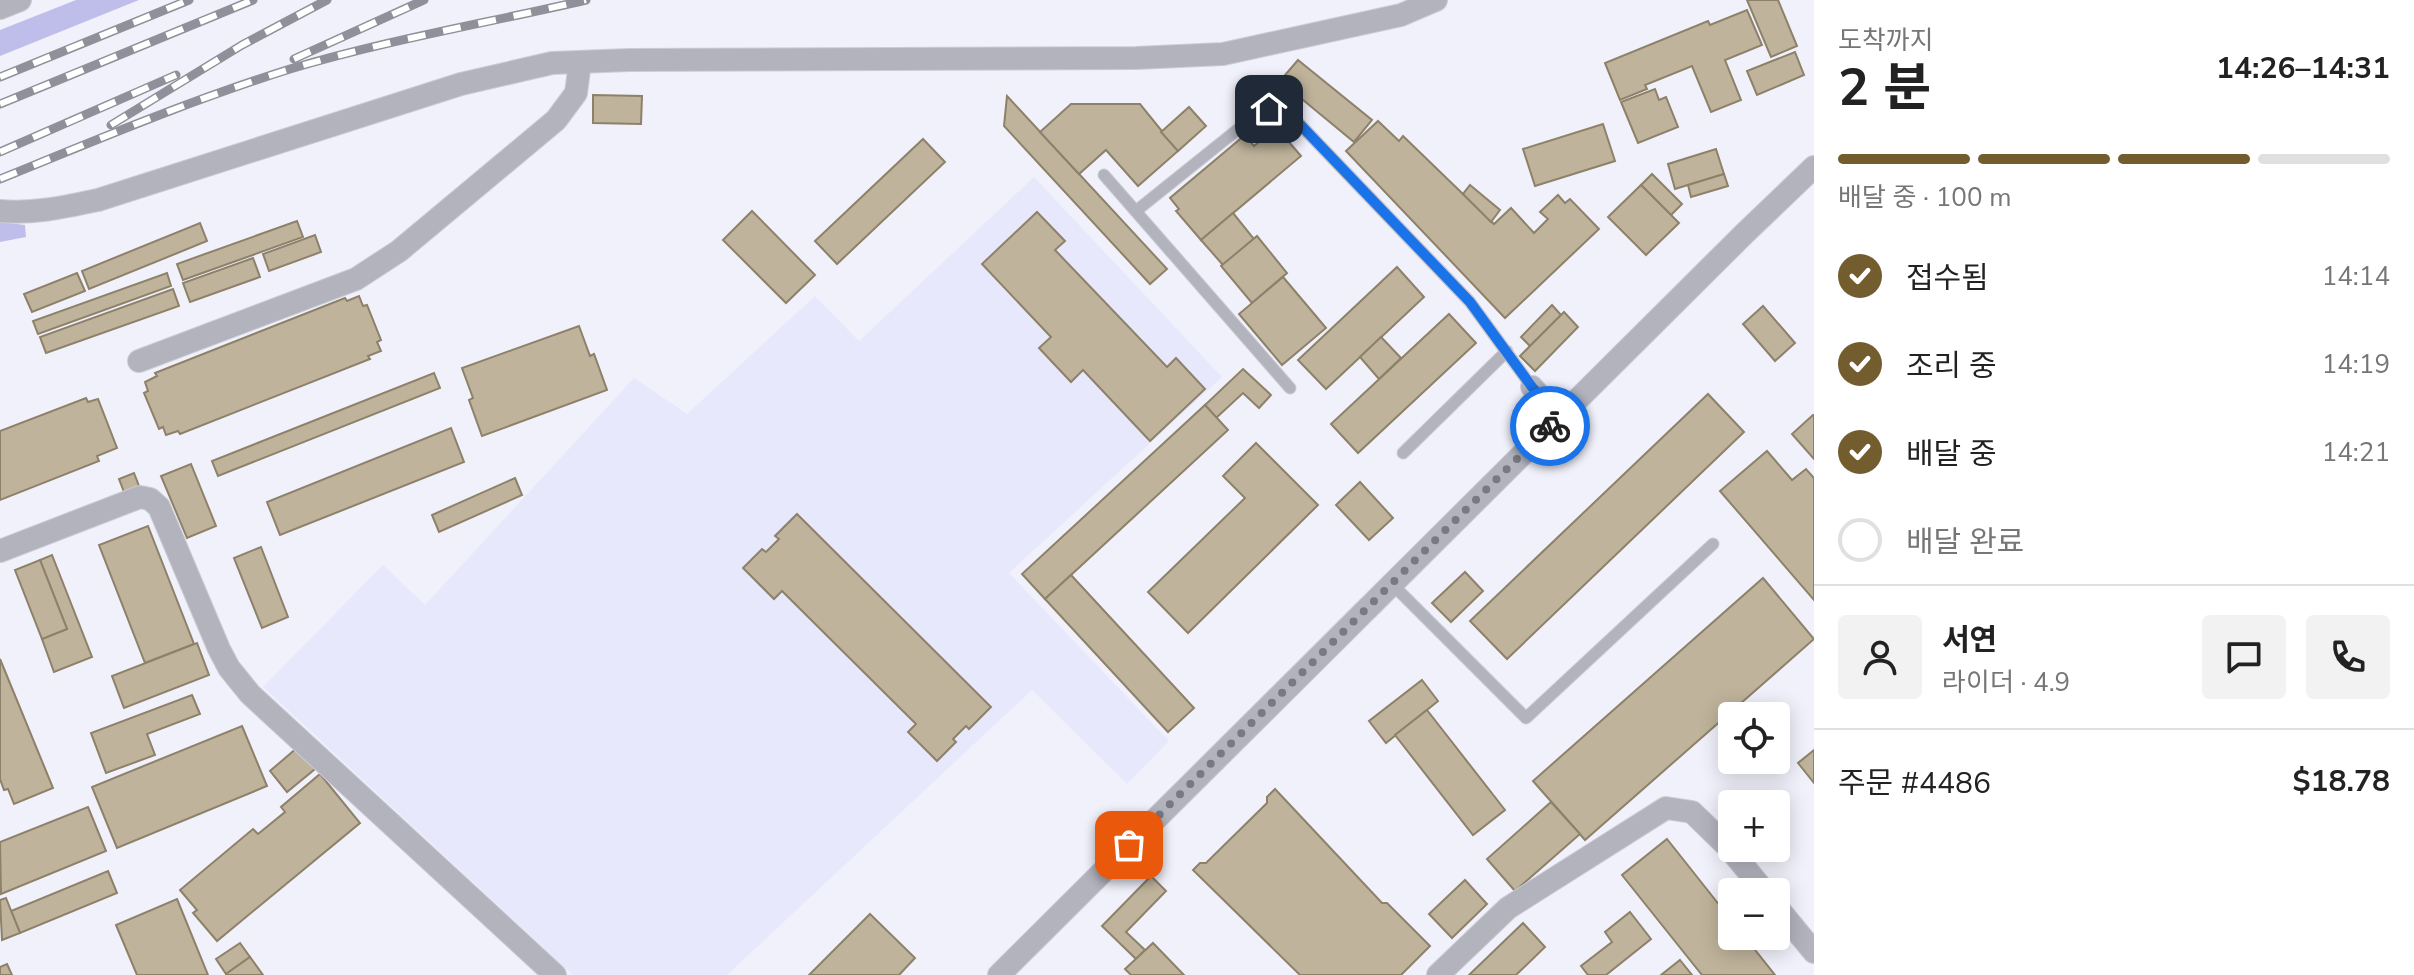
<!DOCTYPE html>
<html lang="ko">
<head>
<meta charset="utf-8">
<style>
	:root { --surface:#fff; --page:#f2f2f2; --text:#222; --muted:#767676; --line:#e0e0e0; --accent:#735c2d }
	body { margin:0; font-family:"Nunito Sans","Noto Sans KR",sans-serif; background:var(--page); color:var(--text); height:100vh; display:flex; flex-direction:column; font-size:30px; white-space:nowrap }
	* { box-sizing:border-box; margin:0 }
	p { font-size:26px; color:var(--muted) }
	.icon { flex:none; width:44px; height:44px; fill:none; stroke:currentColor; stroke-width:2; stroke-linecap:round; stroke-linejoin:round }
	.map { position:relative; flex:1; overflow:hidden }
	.drawer { display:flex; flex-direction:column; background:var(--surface); width:600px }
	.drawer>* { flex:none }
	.buttons { position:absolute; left:1718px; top:702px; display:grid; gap:16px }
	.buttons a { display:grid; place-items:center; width:72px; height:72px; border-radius:8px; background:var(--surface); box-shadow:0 4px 20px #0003; font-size:40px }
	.pin { position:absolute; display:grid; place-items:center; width:68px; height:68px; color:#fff; margin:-34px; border-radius:16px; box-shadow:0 4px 12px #0006 }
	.courier { position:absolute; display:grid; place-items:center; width:80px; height:80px; margin:-40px; border:6px solid #1a73e8; border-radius:50%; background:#fff; color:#222; box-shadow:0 2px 10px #0007 }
	.headline em { font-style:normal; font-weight:700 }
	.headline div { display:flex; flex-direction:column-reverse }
	.headline { display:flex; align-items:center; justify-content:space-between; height:136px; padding:0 24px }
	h1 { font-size:52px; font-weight:700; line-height:60px }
	.bar { display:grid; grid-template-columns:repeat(4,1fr); gap:12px 8px; align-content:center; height:96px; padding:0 24px }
	.bar i { height:10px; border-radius:6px; background:var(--line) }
	.bar .selected { background:var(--accent) }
	.bar p { grid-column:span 4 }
	.line { display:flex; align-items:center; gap:20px; padding:0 24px; border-top:2px solid var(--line) }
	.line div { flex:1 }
	.round { display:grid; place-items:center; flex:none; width:84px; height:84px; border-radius:8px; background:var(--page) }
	ol { padding:0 24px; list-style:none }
	li { display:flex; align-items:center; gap:24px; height:88px }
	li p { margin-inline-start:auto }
	li .icon { padding:8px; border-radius:50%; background:var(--accent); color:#fff; stroke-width:4 }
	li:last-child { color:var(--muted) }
	li i { width:44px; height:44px; border:4px solid var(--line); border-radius:50% }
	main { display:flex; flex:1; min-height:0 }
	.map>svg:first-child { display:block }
	.built { fill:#e8e8fc }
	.forest { fill:#bfbdea }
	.building { fill:#bfb39b; stroke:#8d816a; stroke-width:2 }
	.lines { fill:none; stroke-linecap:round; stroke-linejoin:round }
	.lane-casing { stroke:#ccccd6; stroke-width:13 }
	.street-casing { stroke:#ccccd6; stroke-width:24 }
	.lane { stroke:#b3b3be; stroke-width:11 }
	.street { stroke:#b3b3be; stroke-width:22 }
	.rail-casing { stroke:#90909a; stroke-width:9 }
	.rail { stroke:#fff; stroke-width:6; stroke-dasharray:18; stroke-linecap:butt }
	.done { stroke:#797983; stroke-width:8; stroke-dasharray:0 14.4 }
	.route { stroke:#1a73e8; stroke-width:10 }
</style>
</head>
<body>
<main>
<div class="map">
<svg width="1814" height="975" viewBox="0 0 1814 975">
	<rect width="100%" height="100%" fill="#f1f1fb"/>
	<!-- built -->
	<path class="built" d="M1034 177 1222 377 1009 573 1169 741 1127 784 1032 690 727 975H573L263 687 383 565 425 605 634 378 687 414 815 296 859 341Z"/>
	<!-- forest -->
	<g class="forest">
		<path d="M76 0H139L0 56V30Z"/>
		<path d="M0 222 25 225 26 237 0 242Z"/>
	</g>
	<!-- building -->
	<g class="building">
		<path d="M1747 0H1778L1797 46 1771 57Z"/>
		<path d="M1747 10 1762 45 1725 60 1741 100 1711 112 1692 66 1645 85 1647 89 1620 100 1605 63 1708 21 1710 25Z"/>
		<path d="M1795 52 1804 75 1757 95 1747 71Z"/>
		<path d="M1298 60 1372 120 1354 142 1280 81Z"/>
		<path d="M1655 89 1659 100 1666 97 1678 127 1638 143 1621 102Z"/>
		<path d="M593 95 642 96 641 124 593 123Z"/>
		<path d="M1007 96 1167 269 1150 284 1004 126Z"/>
		<path d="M1071 104H1140L1178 151 1138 186 1106 150 1079 174 1040 132Z"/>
		<path d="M1189 107 1206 126 1178 151 1161 132Z"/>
		<path d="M1378 121 1399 141 1403 136 1494 224 1511 208 1534 233 1548 219 1540 212 1558 195 1565 203 1570 199 1599 229 1505 318 1346 151Z"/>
		<path d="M1603 124 1615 161 1535 186 1523 149Z"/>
		<path d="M1276 127 1301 156 1201 240 1176 211 1179 209 1170 198 1245 135 1254 146Z"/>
		<path d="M923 139 945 162 837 264 815 241Z"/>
		<path d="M1716 149 1724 174 1675 189 1668 164Z"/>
		<path d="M1652 174 1682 204 1671 215 1641 185Z"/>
		<path d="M1724 174 1728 186 1691 197 1688 185Z"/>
		<path d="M1470 185 1500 210 1491 222 1463 194Z"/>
		<path d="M1641 185 1679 223 1646 255 1608 217Z"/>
		<path d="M752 211 815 275 786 303 723 240Z"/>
		<path d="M1037 212 1065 241 1055 250 1167 367 1176 358 1205 389 1150 441 1083 370 1071 382 1039 348 1051 337 982 264Z"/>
		<path d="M1233 213 1254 239 1223 265 1201 240Z"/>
		<path d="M297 221 303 237 183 280 177 264Z"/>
		<path d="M200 223 207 241 89 289 82 271Z"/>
		<path d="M315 235 321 252 269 271 263 254Z"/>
		<path d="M1257 236 1287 273 1252 303 1221 266Z"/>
		<path d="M253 258 260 277 190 302 183 283Z"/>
		<path d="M1397 267 1424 297 1326 389 1298 360Z"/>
		<path d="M77 273 85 291 32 312 24 294Z"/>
		<path d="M167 273 171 286 38 334 33 321Z"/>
		<path d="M1283 277 1326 328 1282 365 1239 314Z"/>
		<path d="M173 289 179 306 46 353 40 337Z"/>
		<path d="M359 296 363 306 367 305 381 340 377 342 381 351 368 356 370 359 180 434 178 431 166 435 163 427 159 429 144 393 148 391 145 382 157 376 155 373 345 298 347 301Z"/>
		<path d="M1552 305 1561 315 1530 346 1521 337Z"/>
		<path d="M1763 306 1795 343 1775 361 1743 324Z"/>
		<path d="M1564 312 1578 327 1535 371 1520 356Z"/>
		<path d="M1449 314 1476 343 1358 453 1331 424Z"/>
		<path d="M579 326 590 356 594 354 607 390 482 436 469 400 473 398 462 368Z"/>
		<path d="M1381 337 1401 358 1379 379 1360 357Z"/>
		<path d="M1243 369 1271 395 1259 408 1243 393 1216 418 1205 405Z"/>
		<path d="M434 373 440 388 218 476 212 461Z"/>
		<path d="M1708 394 1744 432 1507 659 1470 621Z"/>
		<path d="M86 398 88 402 98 399 117 448 97 456 99 461 0 500V431Z"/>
		<path d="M1205 405 1228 430 1045 599 1022 574Z"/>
		<path d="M1813 415H1814V459L1792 434Z"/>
		<path d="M451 428 464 462 280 535 267 502Z"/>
		<path d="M1256 443 1318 505 1188 633 1148 592 1245 498 1223 476Z"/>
		<path d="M1767 451 1792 480 1806 469 1814 478V600L1720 491Z"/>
		<path d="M191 464 216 526 187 538 161 476Z"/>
		<path d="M134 473 139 486 124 492 119 479Z"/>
		<path d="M515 478 522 495 439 532 432 515Z"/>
		<path d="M1360 482 1393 518 1369 540 1336 505Z"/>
		<path d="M797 514 991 707 969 729 966 726 953 739 956 742 937 761 908 732 916 724 782 591 774 599 743 568 762 549 766 552 779 539 775 536Z"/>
		<path d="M148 526 194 644 145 663 99 545Z"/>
		<path d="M261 547 288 617 262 628 234 558Z"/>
		<path d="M52 555 92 657 54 672 42 639 67 629 40 560Z"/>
		<path d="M40 560 67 629 42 639 15 570Z"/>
		<path d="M1465 572 1483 591 1451 622 1432 603Z"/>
		<path d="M1071 575 1194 708 1168 732 1045 599Z"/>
		<path d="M1763 578 1814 639 1585 840 1533 781Z"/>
		<path d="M197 643 209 675 124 708 112 676Z"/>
		<path d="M0 659 53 788 14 804 8 789 4 790 0 779Z"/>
		<path d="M1422 680 1438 701 1386 743 1369 721Z"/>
		<path d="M192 695 200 714 147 734 155 755 106 773 91 733Z"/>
		<path d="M1427 710 1505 810 1473 835 1395 735Z"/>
		<path d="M242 726 267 786 117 848 92 787Z"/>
		<path d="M298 747 315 769 287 792 270 771Z"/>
		<path d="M1814 750V783L1798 763Z"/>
		<path d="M320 774 360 823 217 941 193 913 197 910 180 890 253 829 258 834 285 812 281 807Z"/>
		<path d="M1275 789 1382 903H1387L1430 946 1401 975H1300L1193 870 1200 863H1206L1267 803V797Z"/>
		<path d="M1551 802 1580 834 1515 891 1487 859Z"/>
		<path d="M88 807 106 851 1 894 0 842Z"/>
		<path d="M1667 839 1732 921V936H1744L1775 975H1702L1622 875Z"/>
		<path d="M108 871 117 893 20 933 11 911Z"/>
		<path d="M1151 876 1166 891 1126 932 1145 950 1136 959 1102 926Z"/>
		<path d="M1465 880 1487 904 1452 938 1429 914Z"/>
		<path d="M6 898 20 933 2 940 0 900Z"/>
		<path d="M177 899 208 975H137L116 925Z"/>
		<path d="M1630 912 1651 939 1606 975H1588L1581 966 1612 942 1605 932Z"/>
		<path d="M870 914 915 958 899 975H809Z"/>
		<path d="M1523 923 1545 947 1516 975H1469Z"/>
		<path d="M240 943 250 957 226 974 216 959Z"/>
		<path d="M1153 943 1184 975H1131L1125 969Z"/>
		<path d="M250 957 263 975H226V974Z"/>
		<path d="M1680 960 1692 975H1661Z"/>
		<path d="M7 964 12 975H0V967Z"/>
	</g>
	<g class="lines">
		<!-- lane casing -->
		<g class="lane-casing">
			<g id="lane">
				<path d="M1104 175 1290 388"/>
				<path d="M1136 211 1242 126 1269 109 1289 113 1470 302 1532 387"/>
				<path d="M1403 453 1507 351"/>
				<path d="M1392 584 1526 718 1713 544"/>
			</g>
		</g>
		<!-- street casing -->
		<g class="street-casing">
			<g id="street">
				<path d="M0 8 20 0"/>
				<path d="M0 211C34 214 65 207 98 200L461 84 552 63 629 60 1136 58 1223 54 1401 15 1436 0"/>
				<path d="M139 361 356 279 399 251 556 120 576 93 580 62"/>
				<path d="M1532 387 1559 417"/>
				<path d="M0 551 140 497 150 499 159 507 219 649 229 668 250 694 555 975"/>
				<path d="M1776 906 1814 952"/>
				<path d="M999 975 1744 234 1814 167"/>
				<path d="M1438 975 1508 908 1666 808 1692 812 1728 847 1765 892"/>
			</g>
		</g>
		<!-- lane -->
		<use href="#lane" class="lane"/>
		<!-- street -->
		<use href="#street" class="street"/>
		<!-- rail casing -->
		<g class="rail-casing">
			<g id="rail">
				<path d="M294 59 424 0"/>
				<path d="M0 77 189 0"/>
				<path d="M0 104 253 0"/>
				<path d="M111 125 242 45 327 0"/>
				<path d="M0 152 176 75"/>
				<path d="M0 179C96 140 191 100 290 69 387 40 487 23 586 0"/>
			</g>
		</g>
		<!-- rail -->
		<use href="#rail" class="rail"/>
	</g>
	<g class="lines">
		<!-- done -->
		<path class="done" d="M1129 845 1550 426"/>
		<!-- route -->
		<path class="route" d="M1269 109 1289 113 1470 302 1532 387 1559 417 1550 426"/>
	</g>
</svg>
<div class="buttons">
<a><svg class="icon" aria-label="locate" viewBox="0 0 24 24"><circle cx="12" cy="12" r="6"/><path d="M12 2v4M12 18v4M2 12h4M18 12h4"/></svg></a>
<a>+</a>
<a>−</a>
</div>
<div class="pin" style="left:1129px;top:845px;background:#ea580c"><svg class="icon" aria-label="bag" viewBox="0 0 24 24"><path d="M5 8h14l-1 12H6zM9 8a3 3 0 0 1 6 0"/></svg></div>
<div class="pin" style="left:1269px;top:109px;background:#1f2937"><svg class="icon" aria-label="home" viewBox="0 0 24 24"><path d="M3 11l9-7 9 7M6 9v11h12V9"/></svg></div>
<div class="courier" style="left:1550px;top:426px"><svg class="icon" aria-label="bike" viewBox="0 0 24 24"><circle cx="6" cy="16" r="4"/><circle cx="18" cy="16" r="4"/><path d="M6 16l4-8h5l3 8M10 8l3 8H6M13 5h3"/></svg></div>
</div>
<section class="drawer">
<div class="headline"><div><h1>2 분</h1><p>도착까지</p></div><em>14:26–14:31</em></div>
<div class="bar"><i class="selected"></i><i class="selected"></i><i class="selected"></i><i></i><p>배달 중 · 100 m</p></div>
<ol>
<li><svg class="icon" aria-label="check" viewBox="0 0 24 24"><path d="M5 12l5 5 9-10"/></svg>접수됨<p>14:14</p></li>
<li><svg class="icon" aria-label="check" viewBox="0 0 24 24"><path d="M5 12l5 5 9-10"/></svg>조리 중<p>14:19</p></li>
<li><svg class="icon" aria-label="check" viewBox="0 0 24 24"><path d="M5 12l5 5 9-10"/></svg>배달 중<p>14:21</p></li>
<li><i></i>배달 완료</li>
</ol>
<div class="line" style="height:144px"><a class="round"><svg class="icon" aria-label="person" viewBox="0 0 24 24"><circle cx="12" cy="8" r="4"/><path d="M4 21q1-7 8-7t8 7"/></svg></a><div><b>서연</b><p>라이더 · 4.9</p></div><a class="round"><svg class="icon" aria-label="chat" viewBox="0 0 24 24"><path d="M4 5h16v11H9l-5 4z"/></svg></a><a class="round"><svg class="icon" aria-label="phone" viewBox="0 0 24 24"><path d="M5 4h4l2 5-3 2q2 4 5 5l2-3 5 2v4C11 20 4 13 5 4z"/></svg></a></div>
<div class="line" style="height:104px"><div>주문 #4486</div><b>$18.78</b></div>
</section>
</main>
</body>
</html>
